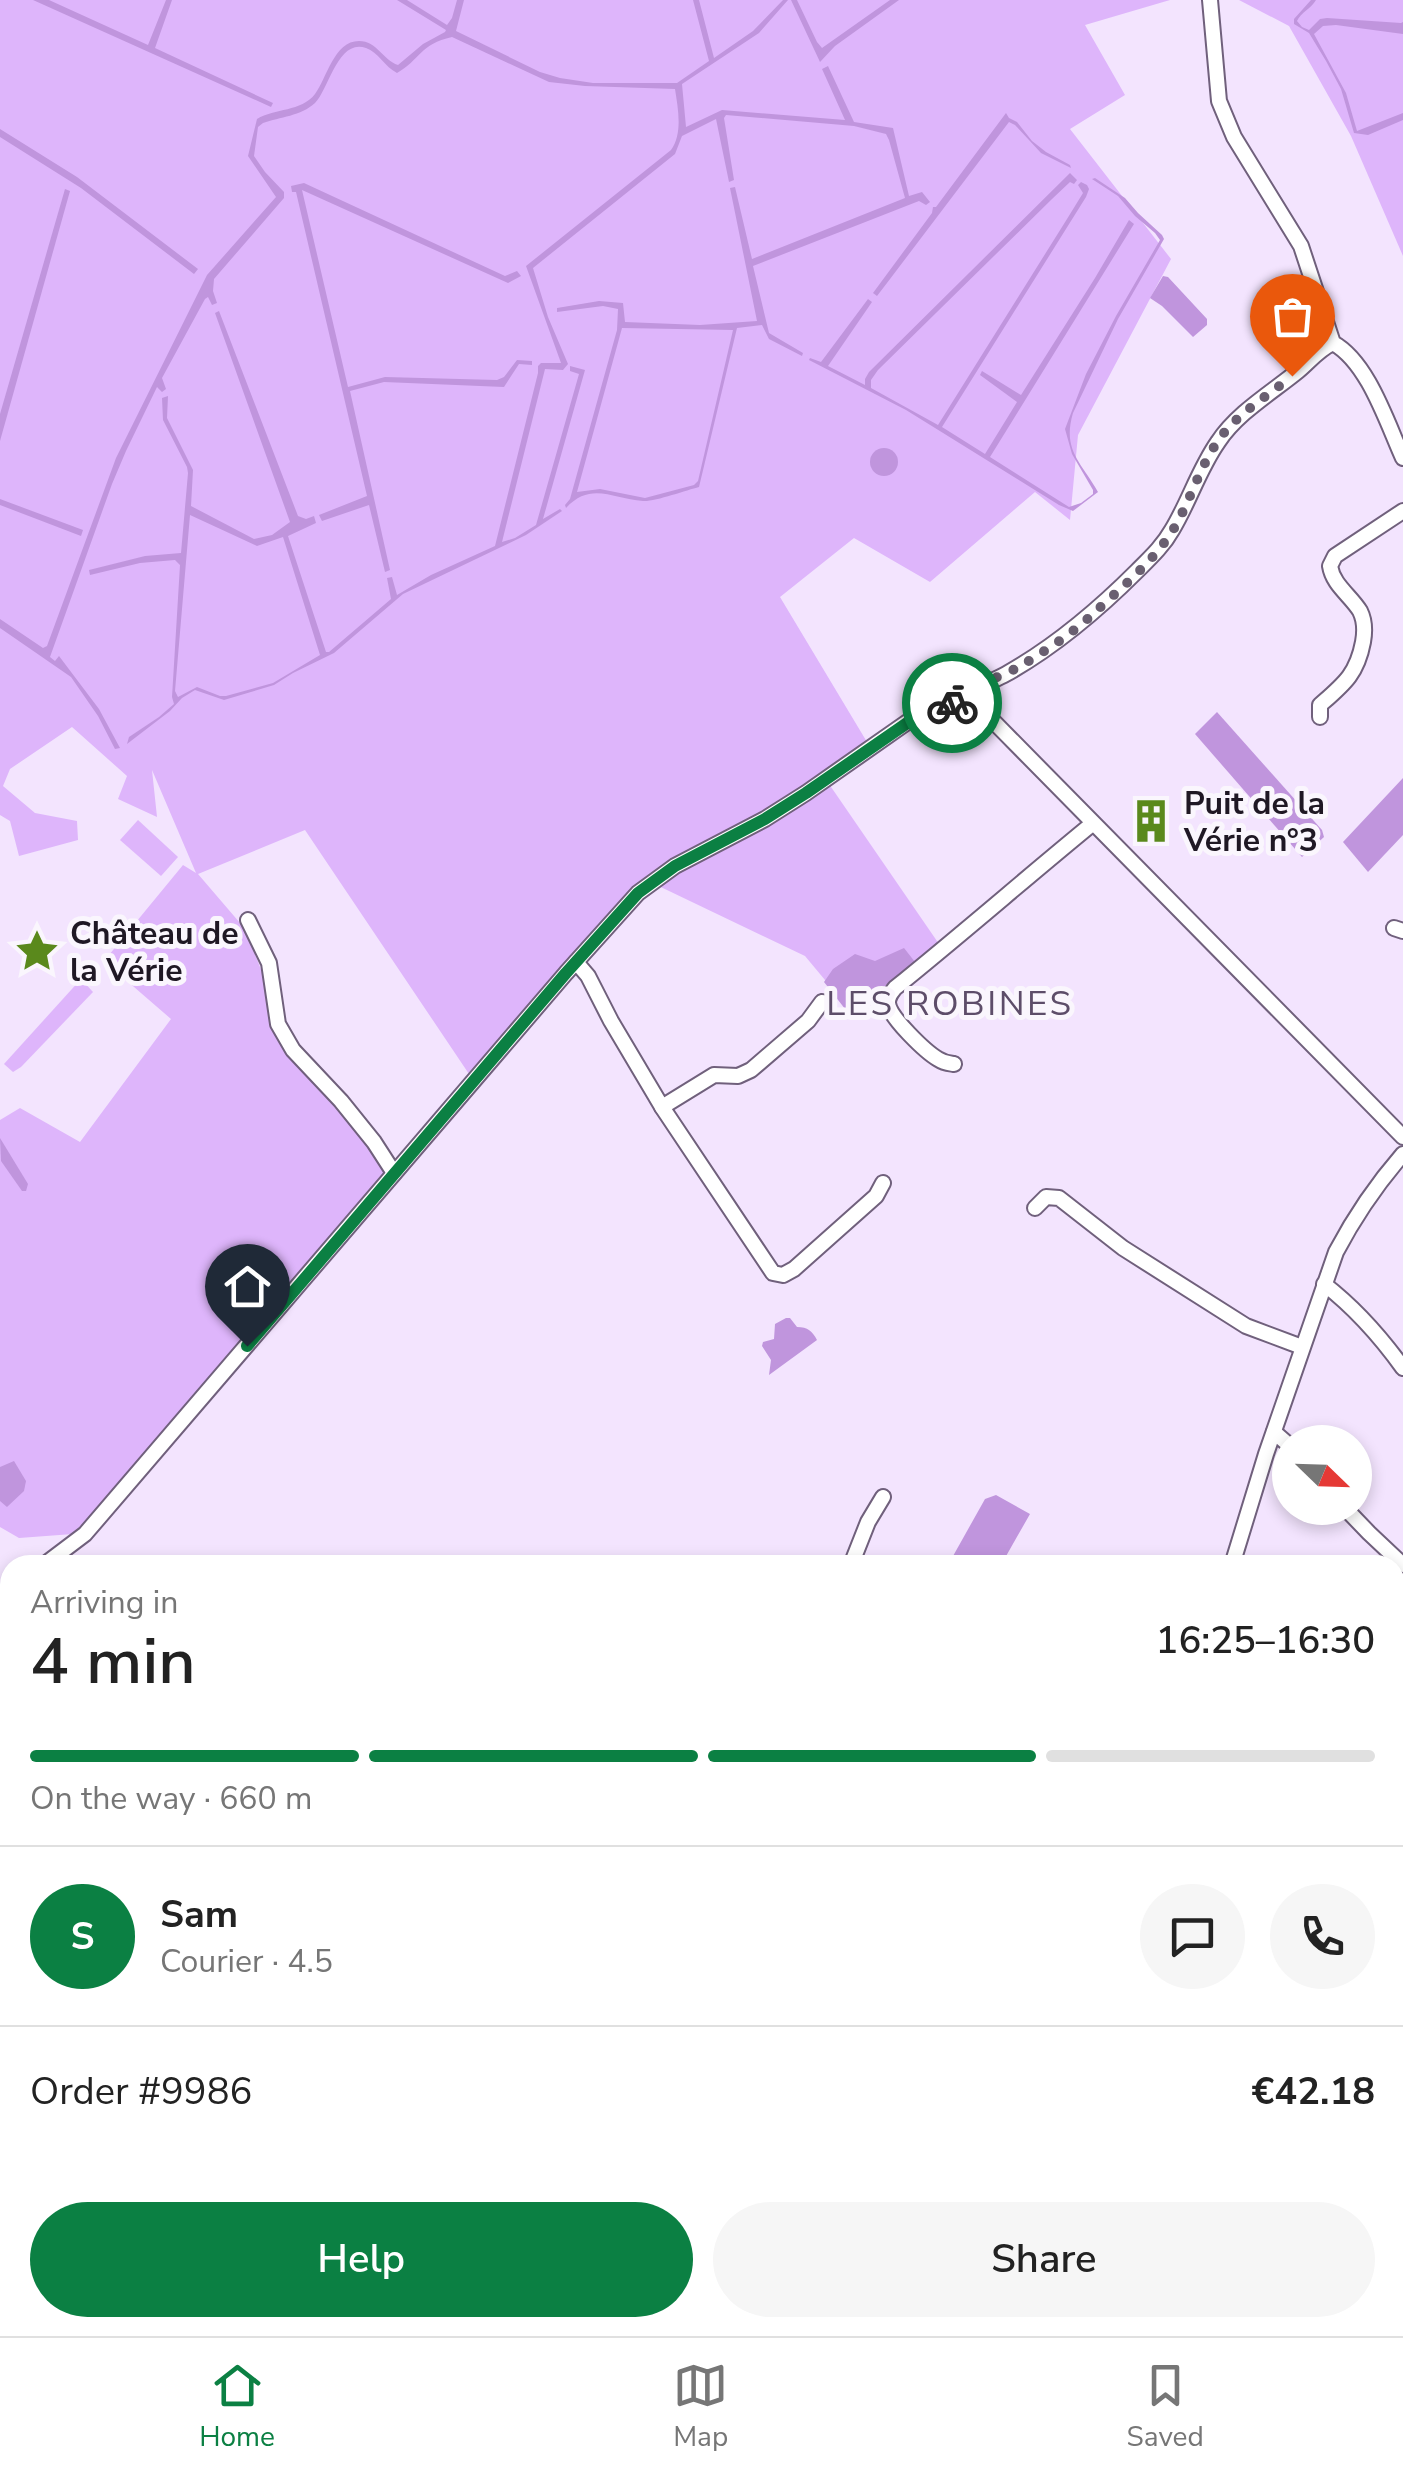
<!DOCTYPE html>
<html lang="en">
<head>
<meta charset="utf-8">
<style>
	:root { --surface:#fff; --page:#f6f6f6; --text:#222; --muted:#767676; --line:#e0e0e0; --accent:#0b8043 }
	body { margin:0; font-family:"Nunito Sans",sans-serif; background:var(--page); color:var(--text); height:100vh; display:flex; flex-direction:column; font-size:38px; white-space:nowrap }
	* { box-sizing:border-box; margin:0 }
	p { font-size:32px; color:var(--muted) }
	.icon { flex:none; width:55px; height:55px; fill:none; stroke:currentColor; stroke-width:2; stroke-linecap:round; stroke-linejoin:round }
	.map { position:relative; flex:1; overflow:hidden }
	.details { position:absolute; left:0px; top:1555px; width:1405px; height:782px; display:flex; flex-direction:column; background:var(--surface); border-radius:30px 30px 0 0; box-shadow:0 5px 15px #0003 }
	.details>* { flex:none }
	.needle { width:65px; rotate:113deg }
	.tools { position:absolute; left:1272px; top:1425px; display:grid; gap:20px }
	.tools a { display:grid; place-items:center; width:100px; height:100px; border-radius:50%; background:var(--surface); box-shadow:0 5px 15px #0003; font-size:50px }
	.pin { position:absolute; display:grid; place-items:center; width:85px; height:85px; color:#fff; margin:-102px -42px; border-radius:50% 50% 50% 0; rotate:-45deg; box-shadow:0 0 10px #0007 }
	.pin .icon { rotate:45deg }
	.courier { position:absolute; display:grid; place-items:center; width:100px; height:100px; margin:-50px; border:8px solid #0b8043; border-radius:50%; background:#fff; color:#222; box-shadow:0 2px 12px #0007 }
	.overview em { font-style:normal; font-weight:600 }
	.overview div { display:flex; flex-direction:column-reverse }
	.overview { display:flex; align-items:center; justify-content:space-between; height:170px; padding:0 30px }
	h1 { font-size:65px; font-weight:600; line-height:75px }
	.bar { display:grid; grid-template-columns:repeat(4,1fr); gap:15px 10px; align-content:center; height:120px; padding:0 30px }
	.bar i { height:12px; border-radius:8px; background:var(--line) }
	.bar .selected { background:var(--accent) }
	.bar p { grid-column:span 4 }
	.line { display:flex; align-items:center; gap:25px; padding:0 30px; border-top:2px solid var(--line) }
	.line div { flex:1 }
	.round { display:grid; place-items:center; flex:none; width:105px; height:105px; border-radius:52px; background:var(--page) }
	.action { display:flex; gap:20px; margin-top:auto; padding:20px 30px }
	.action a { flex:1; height:115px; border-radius:60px; background:var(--accent); color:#fff; font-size:40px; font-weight:600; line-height:115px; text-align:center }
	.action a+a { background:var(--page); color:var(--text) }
	.tabs { display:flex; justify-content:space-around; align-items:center; height:140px; border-top:2px solid var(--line); background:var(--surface); font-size:28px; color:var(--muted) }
	.tabs a { display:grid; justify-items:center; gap:5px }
	.tabs .selected { color:var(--accent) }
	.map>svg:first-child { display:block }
	.green { fill:#deb5fb }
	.water { fill:#c095dd; fill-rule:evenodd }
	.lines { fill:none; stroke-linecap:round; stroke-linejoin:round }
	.stream { stroke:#c095dd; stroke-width:2.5 }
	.minor-casing { stroke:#70607c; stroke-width:18 }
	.major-casing { stroke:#70607c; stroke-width:21 }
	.minor { stroke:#fff; stroke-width:14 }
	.major { stroke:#fff; stroke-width:18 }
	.done { stroke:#695f70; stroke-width:10; stroke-dasharray:0 18 }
	.route { stroke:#0b8043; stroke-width:12 }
	.labels { text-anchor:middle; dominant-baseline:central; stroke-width:10; stroke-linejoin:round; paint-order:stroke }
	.poi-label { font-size:32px; font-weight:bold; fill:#1f1824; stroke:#faf6fd; text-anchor:start }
	.neighbourhood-label { font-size:35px; letter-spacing:2.5px; fill:#5d4d69; stroke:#faf6fd }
</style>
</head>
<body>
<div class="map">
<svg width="1403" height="2336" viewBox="0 0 1403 2336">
	<rect width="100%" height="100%" fill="#f3e4fe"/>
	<!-- green -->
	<g class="green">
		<path d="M0 0H1170L1085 25 1125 95 1070 129 1171 259 1078 435 1070 520 1035 492 930 582 854 538 780 597 873 752 829 784 939 944 873 999 850 1010 805 956 644 879 469 1074 305 830 198 874 246 930 263 975 270 1019 388 1172 126 1479 73 1534 19 1538 0 1527V1120L20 1108 80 1142 171 1019 104 961 183 865 196 873 152 770 157 817 118 799 127 776 72 727 10 769 3 786 35 813 77 821 78 840 19 856 10 821 0 815Z"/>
		<path d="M1239 0H1403V256L1351 136 1289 26Z"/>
		<path d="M138 820 178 857 161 876 120 840Z"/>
		<path d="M81 979 93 992 21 1067 13 1072 4 1064Z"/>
		<path d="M1403 2005V2336H1320L1324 2328H1395V2016Z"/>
		<path d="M653 2328H719L723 2336H660Z"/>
		<path d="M775 2328H865L852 2332 853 2336H773Z"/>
	</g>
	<!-- water -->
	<g class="water">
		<path d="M33 0H49L148 45 166 0H172L155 48 273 103 271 107Z"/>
		<path d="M397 0H407L447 25 452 18 457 0H464L456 31 540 72 560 78 593 83H677L709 61 693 0H699L714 58 753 31 783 0H788L759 33 682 84 686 127 722 110 845 120 822 69 828 66 854 122 893 128 909 196 922 192 930 202 926 205 919 201 753 266 769 333 803 353 802 356 769 339 762 325 737 328 699 487C687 490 654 502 643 501 613 499 591 481 566 508L565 505 570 499 617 330 618 309 603 306 557 312V308L599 301 623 303 625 322 700 325 757 321 730 188 735 187 752 259 905 198 889 140 886 134 854 126 726 115 724 118 734 180 729 182 716 119 682 136 675 154 533 268 548 317 568 364 563 370 545 369 502 542 515 538 536 525 579 374 570 371V366L585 370 543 519 560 509 562 511 526 535 403 594 334 653 293 673 274 685 224 700 195 690 182 698 170 711 127 744 129 737 159 717 174 704 172 697 180 565 175 560 140 563 90 575 89 570 145 556 181 553 188 473 187 467 163 420 162 398 168 396 167 418 193 470 191 506 254 539 272 535 290 522 215 313 219 311 298 516 306 519 314 516 316 523 288 536 326 652H329L391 599 387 578 392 577 397 595 431 575 495 546 538 373V366L541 363H561L526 266 671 150C683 133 678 109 675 89L585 86 549 82 452 37C420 44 420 60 397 73 385 67 378 52 366 48 338 38 329 89 315 103 301 116 280 117 263 123L258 127 254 156 265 172 284 192V198L214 279 213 291 217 303 212 305 208 297 205 299 162 378 166 389 162 392 157 387 126 451 112 484 50 657 55 661 59 656 99 709 120 748 115 749 98 716 71 677 0 628V619L43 648 47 646 116 458 207 275 276 197 248 156 257 119C275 108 301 112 315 94 327 78 334 41 359 41 377 41 383 60 398 65L423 44 445 32 446 30ZM622 328 733 330 698 481 694 485 645 498 600 489 577 492ZM190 515 257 546 283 537 320 655 273 683 226 696H220L197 687 178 697 175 691Z"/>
		<path d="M791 0H797L817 42 822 48 890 0H899L835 46 820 62Z"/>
		<path d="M1311 0H1316C1311 9 1301 12 1297 21L1302 27 1309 30 1320 19 1327 18 1401 23 1403 22V34L1336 25 1323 26 1314 34 1346 93 1357 131 1403 113V120L1368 135 1354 133 1341 89 1326 61 1309 33 1294 24V19Z"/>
		<path d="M1006 113 1009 118 1017 122 1032 141 1046 152 1070 165 1071 168 1041 153 1015 125 1009 122 887 283 877 296 873 293 932 213 933 207H936Z"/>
		<path d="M0 129 77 177 198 269 194 274 81 188 0 137Z"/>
		<path d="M1070 173 1077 180 1074 184 1070 182 1052 199 878 370 871 380V388L938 425 1067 219 1083 193 1078 185 1081 182 1087 185 1089 189 1086 197 942 427 985 454 1017 402 980 375 982 371 1021 395 1095 278 1129 220 1134 224 990 457 1069 507 1081 503 1093 494V490L1072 454 1065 429 1086 374 1116 316 1160 240 1155 233 1135 216 1118 196 1092 179 1095 178 1125 198 1138 213 1162 235 1164 239 1118 319 1073 413C1062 450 1081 462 1098 492L1073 511 1059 505 906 410 809 360 810 358 821 362 868 299 872 302 828 366 865 385V379L869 372Z"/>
		<path d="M304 183 505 276 517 271 521 276 508 283 302 190 348 387 385 377 497 380 504 377 517 360 532 361V365L519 364 504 387 384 382 350 391 390 570 385 572 369 505 322 521 319 515 367 496 296 192H292L291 186Z"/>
		<path d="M65 189 70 191 0 441V414Z"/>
		<path d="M1163 276 1168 277 1207 319V325L1193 337 1162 306 1150 298Z"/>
		<circle cx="884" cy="462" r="14"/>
		<path d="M0 499 83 530 81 536 0 505Z"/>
		<path d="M1217 712 1322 830 1324 837 1302 857 1195 734Z"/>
		<path d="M1403 778V835L1368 872 1343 842Z"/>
		<path d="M904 948 915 962 849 1014 824 982 833 969 855 954 875 961Z"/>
		<path d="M0 1138 28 1184 26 1191H22L1 1161Z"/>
		<path d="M786 1318H790L797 1327C808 1327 812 1331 817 1340L769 1375 771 1360 762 1346 763 1342 774 1339 775 1324Z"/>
		<path d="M14 1461 26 1481 24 1491 7 1507 0 1501V1467Z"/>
		<path d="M996 1495 1030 1514 1001 1565H989L987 1559 981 1556 976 1558 972 1565H948L985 1499Z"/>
	</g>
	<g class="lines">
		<!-- stream -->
		<path class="stream" d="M1395 2206 1403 2198"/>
		<!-- minor casing -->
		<g class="minor-casing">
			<g id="minor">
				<path d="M1210 0 1219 101 1234 137 1301 246 1333 343C1368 362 1387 423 1403 458"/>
				<path d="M962 703C971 687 990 683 1006 674 1056 646 1097 611 1137 571 1150 558 1163 546 1172 530 1189 502 1199 469 1218 442 1237 413 1271 393 1298 371 1309 362 1319 349 1333 343"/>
				<path d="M1320 717V705C1344 684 1357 674 1363 642 1365 631 1365 621 1360 611 1350 595 1333 585 1330 566L1335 556 1403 511"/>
				<path d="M248 920 269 963 278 1024 293 1050 341 1101 374 1142 394 1173"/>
				<path d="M1394 928 1403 931"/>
				<path d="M576 962 588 976 611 1021 662 1107 773 1273 783 1275 794 1269 876 1196 883 1183"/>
				<path d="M954 1064C947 1063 944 1063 938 1059 926 1052 889 1017 888 1003 888 996 891 993 895 988 962 934 1026 878 1092 824"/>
				<path d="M662 1107 714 1075 738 1076 751 1070 808 1021 822 1002"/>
				<path d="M1035 1208 1046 1197 1059 1198 1123 1248 1246 1326 1302 1347"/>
				<path d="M1324 1284C1355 1308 1380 1336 1403 1368"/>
				<path d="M1274 1432 1290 1446"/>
				<path d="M1345 1508 1369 1533 1403 1565"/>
				<path d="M44 1565 85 1534 566 973 638 893 675 866 765 819 806 793 926 709C952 699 972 704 994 722L1403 1137"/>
				<path d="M851 1565 868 1522 883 1497"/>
				<path d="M1232 1565 1266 1454 1336 1252C1355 1216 1376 1185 1403 1154"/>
				<path d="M0 1607 10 1596"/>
				<path d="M1395 1795 1403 1799"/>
				<path d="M0 2023 10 2016"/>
				<path d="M1395 2035 1403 2023"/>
				<path d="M0 2123 6 2158 10 2163"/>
				<path d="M0 2318 10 2336"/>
				<path d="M237 2328 243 2336"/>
				<path d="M1307 2328 1318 2336"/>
				<path d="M106 2336 115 2328"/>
			</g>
		</g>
		<!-- major casing -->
		<g class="major-casing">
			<g id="major">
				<path d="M0 1750 10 1764"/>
				<path d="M426 2328 432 2336"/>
			</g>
		</g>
		<!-- minor -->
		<use href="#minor" class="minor"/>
		<!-- major -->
		<use href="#major" class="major"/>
	</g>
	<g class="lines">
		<!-- done -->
		<path class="done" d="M952 703H962C973 684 1000 677 1019 667 1045 651 1072 634 1094 613 1121 588 1153 562 1173 530 1190 502 1199 468 1218 441 1236 414 1268 396 1292 376"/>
		<!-- route -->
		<path class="route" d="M247 1346 566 973 638 893 675 866 765 819 806 793 926 710 940 704 952 703"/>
	</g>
	<!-- icons -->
	<defs>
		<g id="building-bare" transform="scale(3.45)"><path d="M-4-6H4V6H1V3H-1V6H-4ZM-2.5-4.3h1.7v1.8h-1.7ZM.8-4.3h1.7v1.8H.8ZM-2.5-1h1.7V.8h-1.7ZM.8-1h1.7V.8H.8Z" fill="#5a891c" stroke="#faf6fd" stroke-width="2.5" paint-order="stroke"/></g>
		<g id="sight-bare" transform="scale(3.45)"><path d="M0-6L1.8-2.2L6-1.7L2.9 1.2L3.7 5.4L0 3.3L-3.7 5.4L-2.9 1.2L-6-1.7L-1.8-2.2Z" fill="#5a891c" stroke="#faf6fd" stroke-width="2.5" paint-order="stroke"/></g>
	</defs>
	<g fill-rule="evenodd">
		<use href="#building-bare" x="1151" y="821"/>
		<use href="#sight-bare" x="37" y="951"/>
	</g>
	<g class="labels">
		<!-- poi labels -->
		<g class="poi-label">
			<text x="1184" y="803">Puit de la<tspan x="1184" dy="37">Vérie n°3</tspan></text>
			<text x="70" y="933">Château de<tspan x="70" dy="37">la Vérie</tspan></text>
		</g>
		<!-- neighbourhood labels -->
		<g class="neighbourhood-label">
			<text x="950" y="1003">LES ROBINES</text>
		</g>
	</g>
</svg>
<div class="tools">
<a><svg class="needle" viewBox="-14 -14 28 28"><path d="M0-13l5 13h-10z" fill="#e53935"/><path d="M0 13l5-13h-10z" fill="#767676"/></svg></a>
</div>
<div class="pin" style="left:1292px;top:376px;background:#ea580c"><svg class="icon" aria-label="bag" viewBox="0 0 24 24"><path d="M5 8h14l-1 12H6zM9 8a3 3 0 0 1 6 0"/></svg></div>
<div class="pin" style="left:247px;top:1346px;background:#1f2937"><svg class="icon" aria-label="home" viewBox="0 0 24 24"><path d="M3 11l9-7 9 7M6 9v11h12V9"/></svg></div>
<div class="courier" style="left:952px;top:703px"><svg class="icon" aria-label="bike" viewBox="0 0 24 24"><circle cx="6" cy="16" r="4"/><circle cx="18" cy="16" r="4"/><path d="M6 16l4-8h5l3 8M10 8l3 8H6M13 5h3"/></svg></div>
<section class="details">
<div class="overview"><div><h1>4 min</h1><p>Arriving in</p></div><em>16:25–16:30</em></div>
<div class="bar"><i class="selected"></i><i class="selected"></i><i class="selected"></i><i></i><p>On the way · 660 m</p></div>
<div class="line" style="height:180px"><b class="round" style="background:var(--accent);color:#fff">S</b><div><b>Sam</b><p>Courier · 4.5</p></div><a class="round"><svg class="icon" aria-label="chat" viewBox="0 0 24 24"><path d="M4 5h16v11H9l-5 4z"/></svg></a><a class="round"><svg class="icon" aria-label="phone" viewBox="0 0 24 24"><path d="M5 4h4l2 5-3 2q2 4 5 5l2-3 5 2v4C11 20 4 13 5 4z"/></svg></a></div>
<div class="line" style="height:130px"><div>Order #9986</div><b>€42.18</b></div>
<div class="action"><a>Help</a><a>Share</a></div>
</section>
</div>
<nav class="tabs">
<a class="selected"><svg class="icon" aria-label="home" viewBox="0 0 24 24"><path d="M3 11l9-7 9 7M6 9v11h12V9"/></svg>Home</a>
<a><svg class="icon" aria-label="map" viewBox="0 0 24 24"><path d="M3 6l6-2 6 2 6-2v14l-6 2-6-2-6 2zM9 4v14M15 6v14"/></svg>Map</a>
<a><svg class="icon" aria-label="saved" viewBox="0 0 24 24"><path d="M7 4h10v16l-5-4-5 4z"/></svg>Saved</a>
</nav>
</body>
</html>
